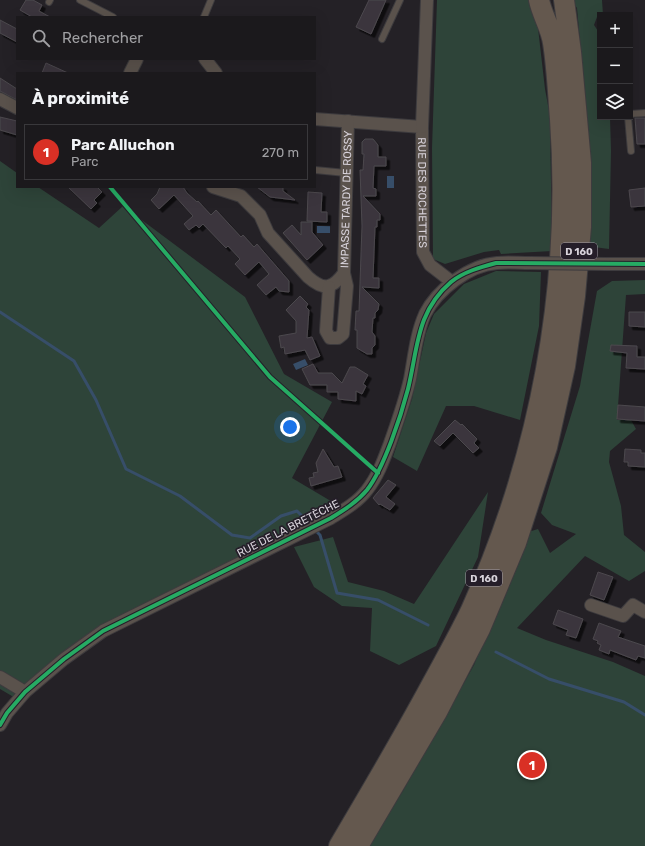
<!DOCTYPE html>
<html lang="fr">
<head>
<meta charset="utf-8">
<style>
	body { margin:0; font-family:Rubik,sans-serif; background:#242225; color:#f1f3f6 }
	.controls { position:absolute; right:12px; top:12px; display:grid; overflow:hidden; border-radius:0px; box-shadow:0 4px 16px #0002 }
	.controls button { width:36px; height:36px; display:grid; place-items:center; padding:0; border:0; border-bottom:1px solid #39383b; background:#1b191c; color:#f1f3f6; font:20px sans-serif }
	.you { position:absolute; left:290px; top:427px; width:14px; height:14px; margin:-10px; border:3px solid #fff; border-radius:50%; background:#1a73e8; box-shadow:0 0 0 6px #1a73e833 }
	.badge { display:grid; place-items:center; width:26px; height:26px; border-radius:50%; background:#d93025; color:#fff; font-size:13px; font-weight:700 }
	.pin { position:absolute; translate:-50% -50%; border:2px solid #fff; box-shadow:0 1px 4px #0006 }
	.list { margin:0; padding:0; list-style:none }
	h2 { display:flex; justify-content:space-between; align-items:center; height:52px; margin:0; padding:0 16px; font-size:17px }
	h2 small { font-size:13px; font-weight:400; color:#a0a0a3 }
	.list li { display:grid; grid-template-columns:26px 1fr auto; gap:12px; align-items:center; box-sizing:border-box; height:56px; margin:0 8px 8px; padding:0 8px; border:1px solid #39383b; border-radius:0px }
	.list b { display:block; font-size:15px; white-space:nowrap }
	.list p { margin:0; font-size:13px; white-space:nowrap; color:#a0a0a3 }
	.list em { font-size:13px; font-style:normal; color:#a0a0a3 }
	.icon { flex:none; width:22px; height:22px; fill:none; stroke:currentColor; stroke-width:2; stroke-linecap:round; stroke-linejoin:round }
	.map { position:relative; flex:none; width:645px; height:846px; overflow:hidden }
	.search { position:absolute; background:#1b191c; box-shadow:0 4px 16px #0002; left:16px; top:16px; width:300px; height:44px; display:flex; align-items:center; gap:10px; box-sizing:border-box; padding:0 14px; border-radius:0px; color:#a0a0a3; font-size:15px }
	.panel { position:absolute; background:#1b191c; box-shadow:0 4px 16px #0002; left:16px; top:72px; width:300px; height:116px; border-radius:0px }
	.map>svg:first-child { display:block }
	.green { fill:#2e4439 }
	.water { fill:#374e69 }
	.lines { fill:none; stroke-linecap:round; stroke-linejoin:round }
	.stream { stroke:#374e69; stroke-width:3 }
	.building { fill:#3b363e; stroke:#4c484d; filter:url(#shadow) }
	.service-casing { stroke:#3d3b3e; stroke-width:8 }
	.minor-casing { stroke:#3d3b3e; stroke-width:14 }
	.trunk-casing { stroke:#3d3b3e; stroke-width:22 }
	.service { stroke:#5a524c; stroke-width:6 }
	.minor { stroke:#5a524c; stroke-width:12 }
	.trunk { stroke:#64584e; stroke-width:20 }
	.minor-bridge-casing { stroke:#3d3b3e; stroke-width:14; stroke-linecap:butt }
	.minor-bridge { stroke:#5a524c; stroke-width:12 }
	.cycleway-casing { stroke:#251e29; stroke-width:6 }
	.cycleway { stroke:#26ab63; stroke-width:4 }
	.labels { text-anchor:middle; stroke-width:3.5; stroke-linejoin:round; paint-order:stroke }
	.shield { fill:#251e29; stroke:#a29da6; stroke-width:1 }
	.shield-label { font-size:10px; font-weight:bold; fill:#d8d3db }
	.street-label { font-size:11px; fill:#d8d3db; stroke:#251e29 }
</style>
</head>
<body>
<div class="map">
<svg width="645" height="846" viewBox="0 0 645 846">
	<defs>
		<filter id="shadow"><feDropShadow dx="3.5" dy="3.5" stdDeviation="0" flood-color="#0009"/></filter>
	</defs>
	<rect width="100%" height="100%" fill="#242126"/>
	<path class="green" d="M437,0H532L538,28L545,89L550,116L552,251L501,254L499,250L484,252L445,264L433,259L432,148Z
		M571,0H602L603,15H600V17H597L594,25L600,34V117H610L611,151L609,249L586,246L581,54L577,8Z
		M0,161L17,173V187H38L99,228L123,206L245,297L284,374L332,402L292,478L351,513L252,557L93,644L17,699L0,689Z
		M496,271L541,272L539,326L520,420L474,406H446L417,471L393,457L412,399L426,333L434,314L464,284Z
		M645,280V294L626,295L617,420H631L636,429L610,451L609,462L621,506L624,535L645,552V571L629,581L585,556L517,628L546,640L613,662L645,676V846H369L404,789L474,665L525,533L538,529L550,553L576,534L552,525L541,513L580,386L597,291L612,281Z
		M488,492L478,557L436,646L399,665L370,651L372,608L342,606L314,587L294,547L333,537L348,582L384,591L414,604Z"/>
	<path class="water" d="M387,176H394V188H387Z
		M317,226H330V233H317Z
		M305,359L308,365L296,370L293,364Z"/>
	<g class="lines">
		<path class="stream" d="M0,312L74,361L96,400L126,469L180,496L232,535L250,538L281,516L297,511L310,524
			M315,530L320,535L337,593L378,600L428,625
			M496,652L549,679L624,702L645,715"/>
	</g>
	<path class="building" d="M26,0H33L42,5L39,11L50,17H32L20,10Z
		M369,0H386L371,34L356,27Z
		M0,20L17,29V42L0,33Z
		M46,63L68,73H42Z
		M0,78L17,89V100L0,91Z
		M0,117L17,121V135L0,130Z
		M635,118H645V144H637Z
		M365,139H373L378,145V157H386V166H374L373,188L376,189V196H363L380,214V220H377V227H375L373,278H379V288L362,287L379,304L378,310L375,313V318H373L372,332L375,336V345L372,348V354H367L357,348V330H355L356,311H359L362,226L360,170H363L364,154H362V142Z
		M68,187H97L102,192L94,200L97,203L91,209Z
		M160,187H183L187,193L197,202L198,201L211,215L216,210L241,237L243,235L254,247L257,244L289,281V292L279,291L276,287L266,295L257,285L269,274L259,262L245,275L235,264L240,259L228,246L226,248L203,224L199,228L196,225L189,230L184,224L193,216L174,195L159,209L151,200L157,194Z
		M257,187H283V191L295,200L270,197Z
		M645,188V206L631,207L629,190Z
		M308,192L322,193L321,212H327V222L307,221Z
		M301,222H312V232L323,245L307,260L283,233L292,225L301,235Z
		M300,296L308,304L306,307L309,310L307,338L312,337L320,356L310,360L305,350L285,354L284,347L281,348L279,336L296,333V321L286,310Z
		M629,312H645V327L629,326Z
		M611,345L637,346V357H645V369L626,368L627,353L610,351Z
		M313,364L318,373H332L342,383L350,367H355L368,375L363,384L366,386L362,394L356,391V401L338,399V392H327V385H310L302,369Z
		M618,405L645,407V421L617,419Z
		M455,420L461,425L462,424L477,439L474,443L479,448L473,453L453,433L440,446L434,441Z
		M323,449L334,467L338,466L342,477L311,486L309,478L314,477L313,473L318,472L316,463Z
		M625,449L641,450V453H645V467L628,466V462H624Z
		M388,480L396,485L386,497L395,504L390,510L380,504L379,505L373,498Z
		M598,572L613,577L604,600L590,595Z
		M558,610L583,619L576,638L566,635L568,630L553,624Z
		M599,623L621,631L618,637L645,646V658L638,656L636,660L610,650L609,654L599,650L601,645L597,643L598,641L593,639Z"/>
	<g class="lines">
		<defs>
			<path id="service" d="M80,0L113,17
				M49,2L50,0
				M204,17L211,0
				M382,39L400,0
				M630,114L645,113
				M628,117L631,151
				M315,170L346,173"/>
			<g id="minor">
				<path d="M205,59L216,73"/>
				<path d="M130,73L137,59"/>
				<path d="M0,99L17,108"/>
				<path id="s1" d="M315,119L422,127L423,252L430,265L452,282"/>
				<path d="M422,127L427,0"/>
				<path id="s2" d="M213,187L241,196L260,215L268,233L308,277C324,291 332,289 344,273L348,121"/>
				<path d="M606,264H645"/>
				<path d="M329,287L326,331L330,338H338L343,334L347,286L344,273"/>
				<path d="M591,605L623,616L633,605L645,612"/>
				<path d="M0,677L25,692"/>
				<path d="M0,725L7,713L25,692L64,659L103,631L331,518C344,510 358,502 367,490C378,476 384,459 390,443C397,423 405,401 410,379C414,358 416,334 425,314C437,290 469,265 497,263C508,262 519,263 530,263"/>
			</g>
			<path id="trunk" d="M339,846C371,792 403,738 433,682C446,658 459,635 471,610C540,457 572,287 560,119C558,94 557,68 553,43C551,28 542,15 539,0
				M358,846L437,712L480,629L516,543L547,447L565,366L575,296L581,227V163L571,52L564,0"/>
		</defs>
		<use href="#service" class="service-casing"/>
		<use href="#minor" class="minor-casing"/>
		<use href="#trunk" class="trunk-casing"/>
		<use href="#service" class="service"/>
		<use href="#minor" class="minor"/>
		<use href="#trunk" class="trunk"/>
		<defs>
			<path id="minor-bridge" d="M530,263L606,264"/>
		</defs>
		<use href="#minor-bridge" class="minor-bridge-casing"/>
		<use href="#minor-bridge" class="minor-bridge"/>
		<defs>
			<path id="cycleway" d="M110,187L270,377L378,473
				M0,725L7,713L25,692L64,659L103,631L331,518C344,510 357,502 367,490C384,468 401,416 408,389C418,348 416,312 451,282C463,272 481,267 496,263L645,264"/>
		</defs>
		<use href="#cycleway" class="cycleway-casing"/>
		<use href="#cycleway" class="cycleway"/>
	</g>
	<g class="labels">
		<g class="shield">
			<rect x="561" y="243" width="36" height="16" rx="3"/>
			<rect x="466" y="570" width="36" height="16" rx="3"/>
		</g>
		<g class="shield-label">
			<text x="579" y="255">D 160</text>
			<text x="484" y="582">D 160</text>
		</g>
		<g class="street-label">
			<text dy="4" stroke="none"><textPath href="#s1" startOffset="173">RUE DES ROCHETTES</textPath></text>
			<text dy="4" stroke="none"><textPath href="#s2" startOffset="253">IMPASSE TARDY DE ROSSY</textPath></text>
			<text transform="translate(288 528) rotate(-27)" y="4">RUE DE LA BRETÈCHE</text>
		</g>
	</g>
</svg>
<div class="controls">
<button>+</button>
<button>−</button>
<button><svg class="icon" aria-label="layers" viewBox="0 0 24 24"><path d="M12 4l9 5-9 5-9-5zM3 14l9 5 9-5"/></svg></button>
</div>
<div class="you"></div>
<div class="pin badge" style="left:532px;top:765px">1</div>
<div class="search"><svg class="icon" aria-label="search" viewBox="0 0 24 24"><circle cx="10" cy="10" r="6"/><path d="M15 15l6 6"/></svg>Rechercher</div>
<section class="panel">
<h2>À proximité<small></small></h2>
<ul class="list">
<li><span class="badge">1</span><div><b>Parc Alluchon</b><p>Parc</p></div><em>270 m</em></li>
</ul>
</section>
</div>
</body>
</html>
